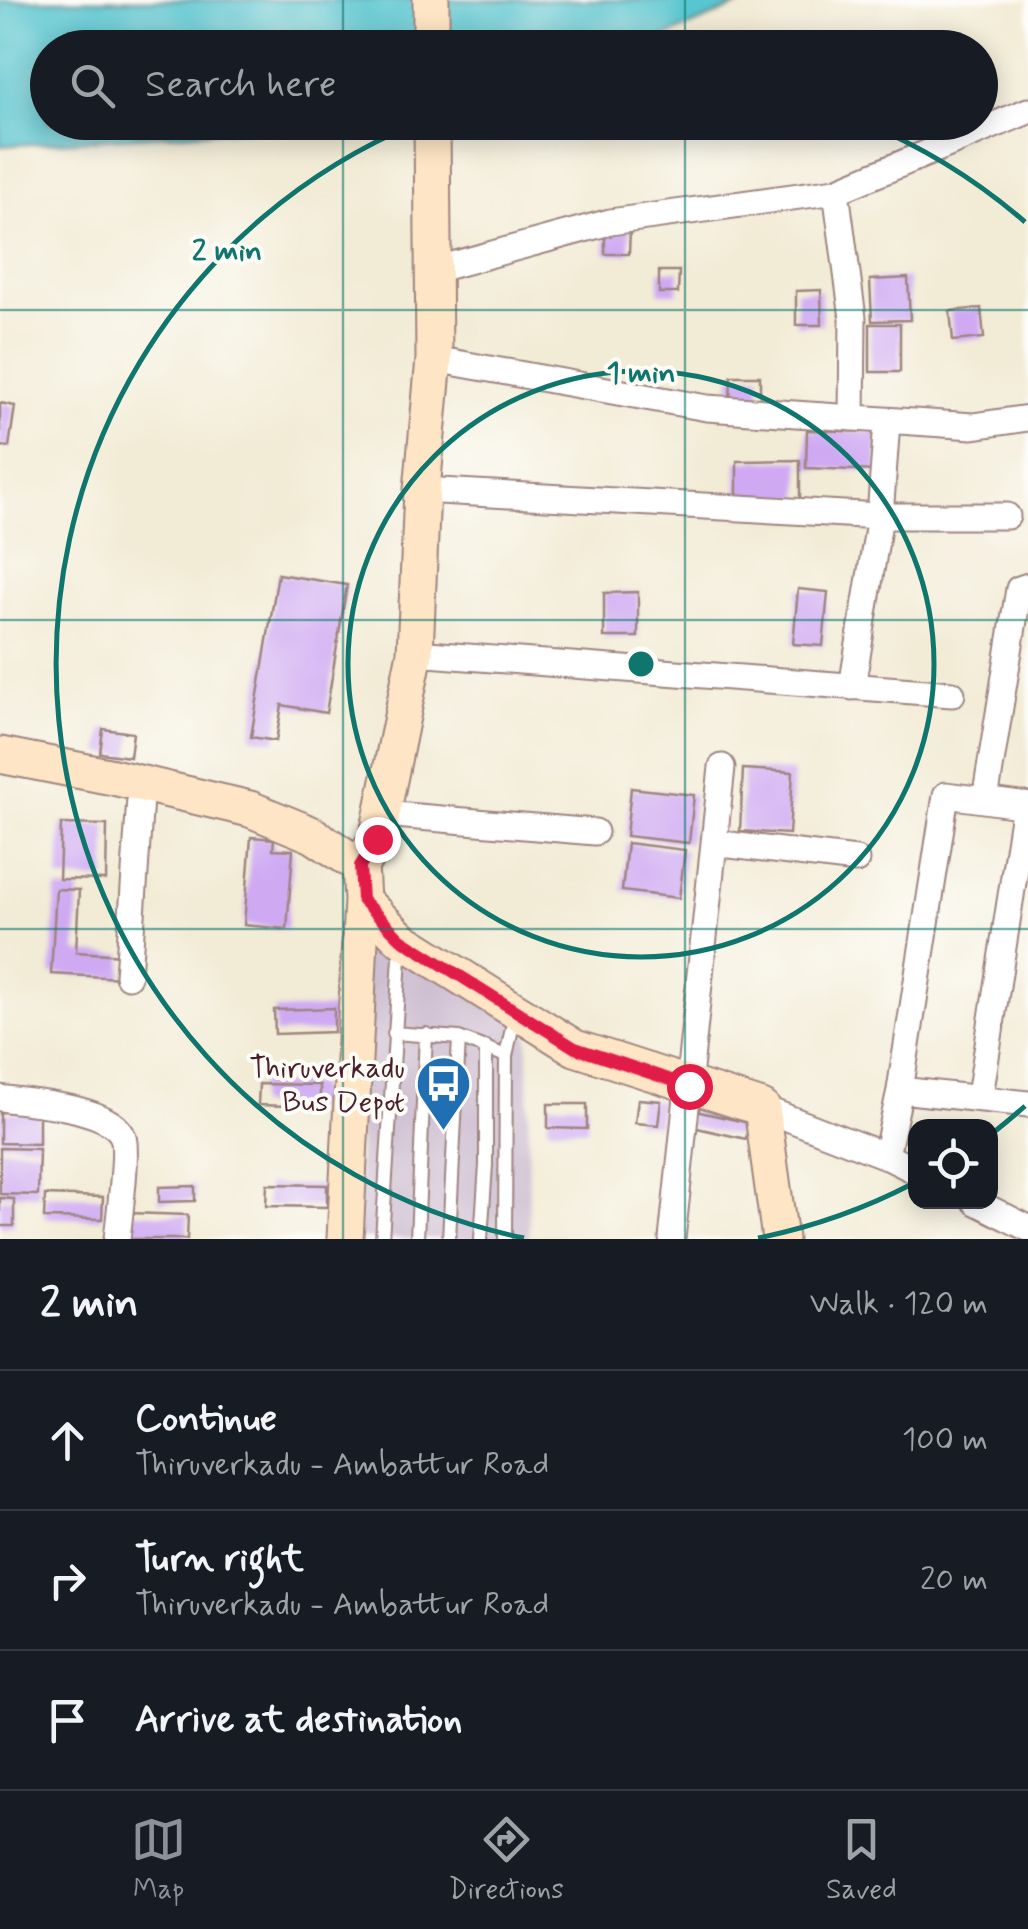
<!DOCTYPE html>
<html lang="en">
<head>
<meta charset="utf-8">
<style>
	body { margin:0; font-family:Mynerve,sans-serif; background:#20242c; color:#f1f3f6 }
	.controls { position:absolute; right:30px; bottom:30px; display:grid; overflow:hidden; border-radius:20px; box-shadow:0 5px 25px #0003 }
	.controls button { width:90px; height:90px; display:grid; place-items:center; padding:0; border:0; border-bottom:2px solid #363941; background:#171b24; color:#f1f3f6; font:50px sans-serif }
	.stop { position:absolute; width:30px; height:30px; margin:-22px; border:8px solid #e11d48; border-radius:50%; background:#fff }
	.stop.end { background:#e11d48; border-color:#fff; box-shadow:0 2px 10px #0008 }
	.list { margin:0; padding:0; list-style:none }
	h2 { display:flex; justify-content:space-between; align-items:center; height:130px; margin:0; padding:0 40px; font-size:42px }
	h2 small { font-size:32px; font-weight:400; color:#9ea1a6 }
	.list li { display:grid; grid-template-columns:65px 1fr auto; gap:30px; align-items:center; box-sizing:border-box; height:140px; padding:0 40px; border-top:2px solid #363941 }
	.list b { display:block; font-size:38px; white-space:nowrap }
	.list p { margin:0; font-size:32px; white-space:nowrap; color:#9ea1a6 }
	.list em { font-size:32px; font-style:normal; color:#9ea1a6 }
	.icon { flex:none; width:55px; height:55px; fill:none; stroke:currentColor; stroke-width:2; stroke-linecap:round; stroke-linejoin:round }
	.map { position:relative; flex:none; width:1028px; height:1239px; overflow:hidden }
	.search { position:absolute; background:#171b24; box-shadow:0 5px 25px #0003; left:30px; right:30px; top:30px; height:110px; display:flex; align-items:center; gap:25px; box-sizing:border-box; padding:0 35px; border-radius:55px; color:#9ea1a6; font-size:38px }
	.sheet { height:550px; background:#171b24 }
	nav { display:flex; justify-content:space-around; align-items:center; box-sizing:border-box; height:140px; border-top:2px solid #363941; background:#171b24; font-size:28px; color:#9ea1a6 }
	nav a { display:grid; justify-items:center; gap:5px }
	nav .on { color:#8c9099 }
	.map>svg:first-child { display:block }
	.industrial { fill:#cebed1 }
	.water { fill:#58c5cf; stroke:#51727d; stroke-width:2.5 }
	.building { fill:#cfaaf3 }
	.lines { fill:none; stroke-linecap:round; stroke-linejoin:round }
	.lane-casing { stroke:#9e8580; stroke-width:16 }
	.street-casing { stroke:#9e8580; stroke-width:29 }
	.secondary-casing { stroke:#9e8580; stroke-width:39 }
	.lane { stroke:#fff; stroke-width:12 }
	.street { stroke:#fff; stroke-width:25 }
	.secondary { stroke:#fde5c5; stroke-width:35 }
	.route { stroke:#e11d48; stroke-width:12 }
	.grid { fill:none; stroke:#0f766e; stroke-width:2.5; stroke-opacity:0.55 }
	.ring { fill:none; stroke:#0f766e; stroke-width:5 }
	.labels { text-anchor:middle; stroke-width:8; stroke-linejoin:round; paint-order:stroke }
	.poi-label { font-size:30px; fill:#4a1f2b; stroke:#fdfcf7; text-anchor:end }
	.centre { fill:#0f766e; stroke:#fdfcf7; stroke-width:5 }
	.ring-label { font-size:30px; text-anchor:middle; font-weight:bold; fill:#0f766e; stroke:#fdfcf7; stroke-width:8; stroke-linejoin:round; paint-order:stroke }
</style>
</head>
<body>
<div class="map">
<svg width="1028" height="1239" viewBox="0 0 1028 1239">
	<rect width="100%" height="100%" fill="#fdfcf7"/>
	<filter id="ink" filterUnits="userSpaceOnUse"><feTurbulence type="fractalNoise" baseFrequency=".01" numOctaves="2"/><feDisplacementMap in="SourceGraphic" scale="20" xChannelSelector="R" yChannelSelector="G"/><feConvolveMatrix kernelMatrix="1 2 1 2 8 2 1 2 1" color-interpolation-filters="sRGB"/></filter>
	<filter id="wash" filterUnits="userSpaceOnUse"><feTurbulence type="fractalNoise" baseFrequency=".0048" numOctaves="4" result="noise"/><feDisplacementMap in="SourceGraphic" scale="40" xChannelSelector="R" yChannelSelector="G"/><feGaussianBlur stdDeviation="2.25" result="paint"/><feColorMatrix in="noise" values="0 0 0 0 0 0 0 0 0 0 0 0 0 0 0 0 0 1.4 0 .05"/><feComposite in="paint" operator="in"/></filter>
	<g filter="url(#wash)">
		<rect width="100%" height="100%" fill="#f2ebd5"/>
		<path class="industrial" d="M365,928L528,1027L529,1239H356Z"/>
		<path class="water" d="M0,0H751L642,47L48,48V122L339,123L0,146Z"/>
		<g id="blocks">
			<path class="building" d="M605,227L630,228L629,254H605Z
				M659,271H679L678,293H659Z
				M908,278L910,320L872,321L870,280Z
				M821,290L822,325H796V291Z
				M981,308L984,338L953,341L950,311Z
				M870,324H900V372H870Z
				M731,376H760V405L730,404Z
				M0,403L15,406L9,447L0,446Z
				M807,430L878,432L877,471L806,468Z
				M800,460V499H737V461Z
				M278,574L347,585L326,713L282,705L276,741L251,737Z
				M798,589L828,592L823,646L793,644Z
				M638,592V637H604V593Z
				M103,729L133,733L130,757L100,753Z
				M743,769L793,772L789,834L740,831Z
				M631,788L694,795L689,843L626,836Z
				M61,824L107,825L106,880L59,879Z
				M251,837L274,839L273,849L293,850L287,929L244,925Z
				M627,843L685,850L679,898L622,891Z
				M56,889L79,890L76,952L123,955L122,978L51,974Z
				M334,1008V1032L275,1034L274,1010Z
				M259,1084L320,1085V1107L258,1105Z
				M638,1099L661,1101L658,1125L635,1123Z
				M548,1104H587V1129L548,1128Z
				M691,1110L749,1123L746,1139L688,1126Z
				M0,1112L39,1113V1144L0,1143Z
				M0,1148L39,1149L38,1195L0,1194Z
				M267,1184L327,1185V1207L266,1206Z
				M195,1186V1201L159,1202V1187Z
				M45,1195L103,1197L102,1219L44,1218Z
				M0,1198L14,1199V1226H0Z
				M128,1213L188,1215L187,1239H127Z"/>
		</g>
	</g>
	<g filter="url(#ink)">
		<use href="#blocks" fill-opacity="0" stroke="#9e8580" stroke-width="2.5"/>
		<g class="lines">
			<defs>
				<path id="lane" d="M394,1033L459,1038L506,1056L505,1239
					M506,1056L515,1014
					M382,1239L401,942
					M417,1239L426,1034
					M449,1239L459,1038
					M481,1239L486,1165V1047"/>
				<path id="street" d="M836,191L853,318L852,418
					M434,270L610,222L836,191L1028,111
					M434,359L707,408L973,426L1028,418
					M887,422L880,516H1007
					M422,490L880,516L852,687
					M415,653L952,694
					M985,800L1019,589L1028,586
					M383,814L595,832
					M714,843L856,860
					M128,976L141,783
					M900,1090L1028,1104
					M980,1096L1025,805
					M0,1098C30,1103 110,1106 123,1137C128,1151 119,1220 117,1239
					M762,1108L886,1156L916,1171
					M886,1156L900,1090L946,795L1028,806
					M976,1202L1028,1228
					M672,1239L722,767"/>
				<path id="secondary" d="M431,0V48
					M0,755L113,777L250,809L313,835L360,866L362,900L401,939L575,1048L762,1108L780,1239
					M360,866L377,839L415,653L422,490L434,359L432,122
					M345,1239L362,900"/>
			</defs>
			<use href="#lane" class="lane-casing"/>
			<use href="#street" class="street-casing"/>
			<use href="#secondary" class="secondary-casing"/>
			<use href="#lane" class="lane"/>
			<use href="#street" class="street"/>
			<use href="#secondary" class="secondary"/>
		</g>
	</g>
	<g class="lines" filter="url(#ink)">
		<path class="route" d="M377,839L360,866L362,900L401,939L575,1048L689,1086"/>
	</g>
	<path class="grid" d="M343,0V48M685,0V48M343,122V1239M685,122V1239M0,310H1028M0,620H1028M0,929H1028"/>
	<g class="ring">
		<circle cx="641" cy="664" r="293"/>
		<path d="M1025 1106A586 586 0 0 1 994 1132M912 1184A586 586 0 0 1 758 1238M524 1238A586 586 0 0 1 417 123M865 123A586 586 0 0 1 1025 222"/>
	</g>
	<defs>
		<symbol id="bus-pin" viewBox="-11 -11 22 30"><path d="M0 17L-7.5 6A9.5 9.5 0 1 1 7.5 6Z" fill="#1f6fb2" stroke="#fdfcf7"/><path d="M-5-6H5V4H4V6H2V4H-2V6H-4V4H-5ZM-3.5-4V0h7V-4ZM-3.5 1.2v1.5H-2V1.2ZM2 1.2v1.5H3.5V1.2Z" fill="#fff"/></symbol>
	</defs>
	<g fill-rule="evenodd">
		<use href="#bus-pin" x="412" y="1052" width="63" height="86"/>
	</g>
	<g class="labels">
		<g class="poi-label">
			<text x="405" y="1077">Thiruverkadu<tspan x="405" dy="34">Bus Depot</tspan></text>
		</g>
	</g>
	<circle cx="641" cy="664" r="15" class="centre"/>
	<g class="ring-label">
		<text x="227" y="260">2 min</text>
		<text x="641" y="382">1 min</text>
	</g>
</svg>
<div class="controls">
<button><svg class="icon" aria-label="locate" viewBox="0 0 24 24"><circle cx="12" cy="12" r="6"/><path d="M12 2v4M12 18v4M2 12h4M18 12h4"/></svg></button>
</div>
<div class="stop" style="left:689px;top:1086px"></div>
<div class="stop end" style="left:377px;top:839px"></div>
<div class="search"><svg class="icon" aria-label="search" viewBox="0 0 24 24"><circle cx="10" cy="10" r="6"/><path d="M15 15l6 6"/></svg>Search here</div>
</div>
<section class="sheet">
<h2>2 min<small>Walk · 120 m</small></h2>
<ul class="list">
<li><svg class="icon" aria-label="ahead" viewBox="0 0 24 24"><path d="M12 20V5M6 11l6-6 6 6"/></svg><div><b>Continue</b><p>Thiruverkadu - Ambattur Road</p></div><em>100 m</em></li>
<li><svg class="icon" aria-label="right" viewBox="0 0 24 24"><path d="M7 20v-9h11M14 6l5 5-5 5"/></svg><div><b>Turn right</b><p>Thiruverkadu - Ambattur Road</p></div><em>20 m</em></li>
<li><svg class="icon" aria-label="arrive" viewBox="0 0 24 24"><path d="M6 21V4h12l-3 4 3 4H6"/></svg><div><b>Arrive at destination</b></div></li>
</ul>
</section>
<nav>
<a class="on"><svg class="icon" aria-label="map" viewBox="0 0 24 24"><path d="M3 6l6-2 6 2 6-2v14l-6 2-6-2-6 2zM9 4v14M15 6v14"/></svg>Map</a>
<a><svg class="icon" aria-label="directions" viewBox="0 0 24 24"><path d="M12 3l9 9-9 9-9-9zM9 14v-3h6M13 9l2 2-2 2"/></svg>Directions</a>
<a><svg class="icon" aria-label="saved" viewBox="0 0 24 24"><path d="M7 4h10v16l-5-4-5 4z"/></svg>Saved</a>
</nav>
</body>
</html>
